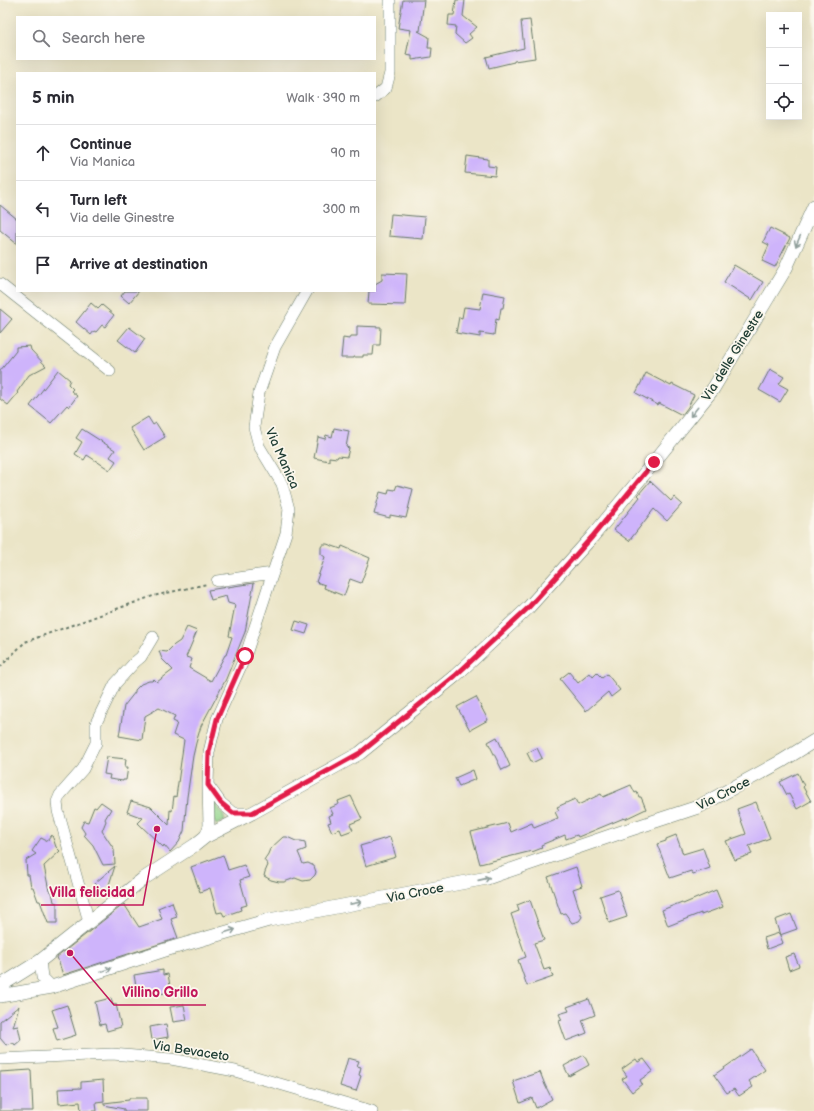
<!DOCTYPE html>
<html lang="en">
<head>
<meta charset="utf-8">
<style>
	body { margin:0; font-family:"Balsamiq Sans",sans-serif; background:#f2f2f3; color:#2b2b33 }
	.controls { position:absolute; right:12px; top:12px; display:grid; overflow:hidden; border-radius:0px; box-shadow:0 4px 16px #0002 }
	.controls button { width:36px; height:36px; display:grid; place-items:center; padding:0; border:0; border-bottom:1px solid #e1e1e2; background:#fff; color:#2b2b33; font:20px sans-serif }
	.stop { position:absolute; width:12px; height:12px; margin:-9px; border:3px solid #e11d48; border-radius:50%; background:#fff }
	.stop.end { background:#e11d48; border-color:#fff; box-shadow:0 1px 4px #0008 }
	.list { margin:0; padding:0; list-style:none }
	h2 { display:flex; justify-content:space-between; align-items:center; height:52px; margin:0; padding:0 16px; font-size:17px }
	h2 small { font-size:13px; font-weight:400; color:#7c7c81 }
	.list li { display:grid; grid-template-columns:26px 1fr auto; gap:12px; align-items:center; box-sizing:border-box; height:56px; padding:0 16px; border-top:1px solid #e1e1e2 }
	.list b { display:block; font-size:15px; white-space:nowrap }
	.list p { margin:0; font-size:13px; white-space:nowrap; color:#7c7c81 }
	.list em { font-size:13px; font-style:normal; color:#7c7c81 }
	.icon { flex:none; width:22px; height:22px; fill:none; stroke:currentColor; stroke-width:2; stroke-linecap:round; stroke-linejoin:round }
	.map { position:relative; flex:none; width:814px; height:1111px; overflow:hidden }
	.search { position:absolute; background:#fff; box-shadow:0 4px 16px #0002; left:16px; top:16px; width:360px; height:44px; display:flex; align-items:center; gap:10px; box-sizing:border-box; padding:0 14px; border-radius:0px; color:#7c7c81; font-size:15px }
	.panel { position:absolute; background:#fff; box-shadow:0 4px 16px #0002; left:16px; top:72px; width:360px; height:220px; border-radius:0px }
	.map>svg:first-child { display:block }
	.green { fill:#91d48c; stroke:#588860 }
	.building { fill:#ceb4fb }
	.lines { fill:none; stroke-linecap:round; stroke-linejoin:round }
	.minor-casing { stroke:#667867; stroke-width:12 }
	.tertiary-casing { stroke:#667867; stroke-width:14 }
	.path { stroke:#667867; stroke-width:2; stroke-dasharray:3 3; stroke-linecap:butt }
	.minor { stroke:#fff; stroke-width:11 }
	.tertiary { stroke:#fff; stroke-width:13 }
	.oneway { stroke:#8f9e9a }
	.route { stroke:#e11d48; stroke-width:5 }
	.labels { text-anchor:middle; stroke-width:3.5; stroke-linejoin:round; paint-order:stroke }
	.street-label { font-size:13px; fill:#1f3d34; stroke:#fbf7ec }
	.leader { fill:none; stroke:#c2185b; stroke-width:1.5 }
	.callout-dot { fill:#c2185b; stroke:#fbf7ec; stroke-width:1.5 }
	.callout-label { font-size:14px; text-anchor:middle; font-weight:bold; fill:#c2185b; stroke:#fbf7ec; stroke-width:3.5; stroke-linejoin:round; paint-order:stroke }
</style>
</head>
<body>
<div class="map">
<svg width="814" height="1111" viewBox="0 0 814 1111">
	<rect width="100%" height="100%" fill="#fbf7ec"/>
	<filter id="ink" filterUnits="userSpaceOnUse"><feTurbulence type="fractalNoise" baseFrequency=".025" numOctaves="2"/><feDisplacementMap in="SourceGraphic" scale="8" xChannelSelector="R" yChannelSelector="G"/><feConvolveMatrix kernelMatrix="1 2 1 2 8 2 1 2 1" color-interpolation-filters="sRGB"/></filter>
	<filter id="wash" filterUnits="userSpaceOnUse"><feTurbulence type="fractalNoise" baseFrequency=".012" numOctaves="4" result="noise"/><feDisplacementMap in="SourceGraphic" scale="16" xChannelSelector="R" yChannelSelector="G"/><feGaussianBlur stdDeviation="0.9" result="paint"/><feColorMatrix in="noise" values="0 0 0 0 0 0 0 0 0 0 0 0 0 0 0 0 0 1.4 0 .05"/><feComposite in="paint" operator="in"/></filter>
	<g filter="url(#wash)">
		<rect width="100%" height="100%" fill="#ebe5c7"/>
		<path class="green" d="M214,802L223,814L225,821L216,825L213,819Z"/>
		<g id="blocks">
			<path class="building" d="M403,0H424L420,31H418L429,37L428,48H432L431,57L412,60V56L406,55L411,30L398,28Z
				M456,0H465L463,16L477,27L469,34L472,38L465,43L455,34L456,26L448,25L449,15H454Z
				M530,20L535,58L514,61V62L489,68L486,57L524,48L521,21Z
				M467,156L488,159V166L496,167L495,176L465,173Z
				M0,205L17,219V244L0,230Z
				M391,214L425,217L423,239L389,236Z
				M770,228L790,238L775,267L762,261L769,245L763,242Z
				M734,265L763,282L752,300L724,282Z
				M382,273L407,274L405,305L368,304L369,291H375V284L382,280Z
				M125,291H139L129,303L121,296Z
				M483,292L505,296L503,308H501L499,320L496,319L494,335L480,333V337L456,333L459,317L462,318L464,307L480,309Z
				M91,303L98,309L102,305L114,315L105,327L102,325L96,332L94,331L91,335L76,322Z
				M0,309L12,319L0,333Z
				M357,326L381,327L380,345H374L373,355H363V357H354V358H341L343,338L349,339L350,336H357Z
				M129,327L145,339L135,353L118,340Z
				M30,346L31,350L46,366L29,375L17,392L18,393L8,405L0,399V371L16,351V347Z
				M770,369L784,377L779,384L788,389L780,402L759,390Z
				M58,370L70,380L68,384L73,389L71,391L77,396L69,407L67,405L51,423L30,406Z
				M646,373L671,386L672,384L694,395L688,407L682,415L659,403L658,405L636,393Z
				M148,417L153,425L156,423L165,437L144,450L130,428Z
				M334,428L349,431L346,447L349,448L347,457L338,456L337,458L329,457V461L314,458L318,437L325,439L326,435L332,437Z
				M82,429L115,450L110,457L116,461L110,470L87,455L84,460L75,454L82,442L76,438Z
				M650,481L671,501L674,497L682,504L667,521L654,509L629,541L614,530L640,497L638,495Z
				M397,485L413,489L406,518L390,515V518L374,514L380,492L388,494L389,489L395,490Z
				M323,544H327L341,549L342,546L370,558L361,583L350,579L344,596L324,588L325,585L316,582L325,557L321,554V547Z
				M254,583L245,632L226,679L201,726L196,743L193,756L187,797L184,831L179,842L170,852L164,845L163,847L138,823L143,818L127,812L131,801L151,807L169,825L170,810L172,811L174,796L176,797L184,740L173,735L177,723L173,721L175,716L159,708L145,716L142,740L119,736L124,706L135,692V690L141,684L149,681H152L154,679L157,682L173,670L162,659L159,651L167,652L174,645L180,641L187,627L197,631L186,657L192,659L189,668L211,681L225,655H226L232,637L229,636L235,605L228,603L226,596L211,600L208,590Z
				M296,621L309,625L306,634L293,630Z
				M569,672L578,683L590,673L593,677L597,673L602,678L607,674L620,690L611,697L608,692L586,711L560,679Z
				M476,697L488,720L470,730L457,707Z
				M497,737L510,766L502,770L488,742Z
				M537,748L542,758L532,763L527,753Z
				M107,757L126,759L125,767H128L126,780H123V781L109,779L110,775L104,774Z
				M473,770L476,779L459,786L455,778Z
				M798,773L804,786L803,787L811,801L797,809L789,794L787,795L780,782Z
				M631,785L635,793L637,792L639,797H641L646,809L625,819L624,818L578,837L577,835L566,839L565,835L541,845L542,848L532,852V851L480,864L471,832L508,823L511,832L532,823L534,828L558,818L555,812L559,810L557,807L575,799L578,805L601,794L603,797Z
				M351,796L362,819L350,824L353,830L342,834L340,829L332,832L328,823L331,822L329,816L333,814L330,808L339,804L338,801Z
				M101,802L111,809L105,819L106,821L102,831L114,849L115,864L103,865L93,845L84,835L85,833L81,827L84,821L88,822L94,807L96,808Z
				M756,802L770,838L749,846L752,854L735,860L726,841L746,834L737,809Z
				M52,835L56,847L60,851L44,866L49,891L52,892L54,902L57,903V923H48L40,901H38L33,887H31L29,875H27L26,860L36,854L32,851L41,838L47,841Z
				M676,835L683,854L703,848L710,868L693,874L691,871L670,878L657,844L666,841V839Z
				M283,837H287L296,841H301L305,842L306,849L298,852L303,864L308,863L314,866L316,872L315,875L310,880L303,881L295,878L284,882H279L271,880L264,876L265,872L268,865L264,860L268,854L270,849Z
				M390,837L396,857L366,866L360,846Z
				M223,855L228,870L244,865L249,877L240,880L247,905L240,907L241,910L224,916L222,912L217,913L210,888L200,892L191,867Z
				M115,866L107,891H101L95,883Z
				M576,867L582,886L573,889L582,917L579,921L572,923L565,913L561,914L548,877Z
				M618,890L627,917L609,923L600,896Z
				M716,890L723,907L701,915V913L668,926L662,910L682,902L683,904Z
				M530,900L544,940L534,943L544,970L550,968L553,977L527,986L518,960L526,957L511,914L519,911L517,905Z
				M172,902L177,917L171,919L178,938L63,975L57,957L124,904L139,927L162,919L158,908Z
				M791,914L797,929L780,935L775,920Z
				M779,933L783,943L767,949L764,938Z
				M794,954L799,966L789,970L785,957Z
				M163,970V975L168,974L171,992L138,997L134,975Z
				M111,998L113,1005L116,1004L121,1027L107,1031L105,1024L100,1025L95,1002Z
				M589,999L595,1015L582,1020L587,1033L566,1041L559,1021L562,1020L559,1014L569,1011L567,1007Z
				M67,1005L76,1035L57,1041L53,1028L58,1027L52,1010Z
				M184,1005L187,1020L173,1022L170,1007Z
				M19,1006L13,1027L18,1026L21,1040L15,1045L13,1042L6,1045L0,1038V1021Z
				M166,1024L168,1037L152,1040L150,1027Z
				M751,1049L765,1070L749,1081L753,1087L739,1096L734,1089L727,1093L714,1075Z
				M584,1055L589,1065L569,1076L564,1066Z
				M348,1058L359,1061L357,1066L361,1067L359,1075L361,1076L356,1091L340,1086Z
				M636,1059L638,1062L644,1059L653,1071L640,1080L642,1084L632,1092L622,1079L627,1076L622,1069Z
				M31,1070L33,1111H0V1072Z
				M540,1072L545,1085L552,1099L536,1108L532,1098L520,1103L513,1081Z
				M103,1080L104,1101L96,1102L97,1111H81L80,1102L59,1104L58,1089L81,1088V1082Z
				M129,1098H147V1111H124V1109L104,1105V1103L129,1100Z"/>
		</g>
	</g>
	<g filter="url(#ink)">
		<use href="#blocks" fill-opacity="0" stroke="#667867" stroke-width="1"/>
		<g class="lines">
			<defs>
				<path id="minor" d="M375,97L386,88L390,73V0
					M0,284L110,371
					M217,581L273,573
					M208,785L221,803L233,813H252
					M205,837L209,826L208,785L209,752L217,719L245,657L286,533L289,509L282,484L259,446L254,427L259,393L275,347L307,291
					M89,922L58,811L57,802L60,795L83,769L96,743V723L115,684L135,662L141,657L153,637
					M40,961L42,977L52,987
					M0,1059L112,1054L171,1059L235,1071L372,1111"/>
				<path id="tertiary" d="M0,986L40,961L89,922L143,879L195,845L205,837L252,813L360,753L455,676L528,608L592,537L654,462L713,389L786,268L814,206
					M0,996L52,987L165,950L269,920L487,878L619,833L698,807L782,761L814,741"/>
			</defs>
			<use href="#minor" class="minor-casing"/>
			<use href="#tertiary" class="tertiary-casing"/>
			<path class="path" d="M0,667L25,642L153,596L207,584"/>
			<use href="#minor" class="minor"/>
			<use href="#tertiary" class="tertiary"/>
		</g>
		<defs><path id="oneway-shaft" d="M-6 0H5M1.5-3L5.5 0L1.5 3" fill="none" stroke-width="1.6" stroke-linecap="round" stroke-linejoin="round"/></defs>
		<g class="oneway">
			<use href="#oneway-shaft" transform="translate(798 241) rotate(114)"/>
			<use href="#oneway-shaft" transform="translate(694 412) rotate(129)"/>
			<use href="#oneway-shaft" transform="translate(484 879) rotate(-13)"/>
			<use href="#oneway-shaft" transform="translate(356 903) rotate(-11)"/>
			<use href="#oneway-shaft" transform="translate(230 931) rotate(-17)"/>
			<use href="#oneway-shaft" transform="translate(106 970) rotate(-18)"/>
		</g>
	</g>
	<g class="lines" filter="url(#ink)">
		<path class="route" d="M245,656L217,719L209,752L208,785L221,803L233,813H252L360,753L455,676L528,608L592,537L654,462"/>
	</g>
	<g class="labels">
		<g class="street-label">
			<text transform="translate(732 355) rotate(-58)" y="5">Via delle Ginestre</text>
			<text transform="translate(283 458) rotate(66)" y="5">Via Manica</text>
			<text transform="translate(723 793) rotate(-27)" y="5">Via Croce</text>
			<text transform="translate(415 892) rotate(-11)" y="5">Via Croce</text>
			<text transform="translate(191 1050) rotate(9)" y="5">Via Bevaceto</text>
		</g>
	</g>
	<path class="leader" d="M157 829L143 905H41M70 953L114 1005H206"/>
	<g class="callout-dot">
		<circle cx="157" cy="829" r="4"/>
		<circle cx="70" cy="953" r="4"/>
	</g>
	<g class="callout-label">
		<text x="92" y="897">Villa felicidad</text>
		<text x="160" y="997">Villino Grillo</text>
	</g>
</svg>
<div class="controls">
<button>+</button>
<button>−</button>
<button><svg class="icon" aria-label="locate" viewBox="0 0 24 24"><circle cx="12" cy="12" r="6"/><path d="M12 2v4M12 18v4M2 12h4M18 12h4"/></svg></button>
</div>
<div class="stop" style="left:245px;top:656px"></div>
<div class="stop end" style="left:654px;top:462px"></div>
<div class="search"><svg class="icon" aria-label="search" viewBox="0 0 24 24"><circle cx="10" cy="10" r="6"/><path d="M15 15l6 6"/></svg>Search here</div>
<section class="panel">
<h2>5 min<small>Walk · 390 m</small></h2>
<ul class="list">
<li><svg class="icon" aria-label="ahead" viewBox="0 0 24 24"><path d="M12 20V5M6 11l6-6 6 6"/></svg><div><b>Continue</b><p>Via Manica</p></div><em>90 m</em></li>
<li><svg class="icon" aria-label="left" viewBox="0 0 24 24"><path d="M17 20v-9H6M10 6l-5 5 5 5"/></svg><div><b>Turn left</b><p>Via delle Ginestre</p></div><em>300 m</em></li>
<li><svg class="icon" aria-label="arrive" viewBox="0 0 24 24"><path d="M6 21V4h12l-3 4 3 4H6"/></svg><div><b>Arrive at destination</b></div></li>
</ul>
</section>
</div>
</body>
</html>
